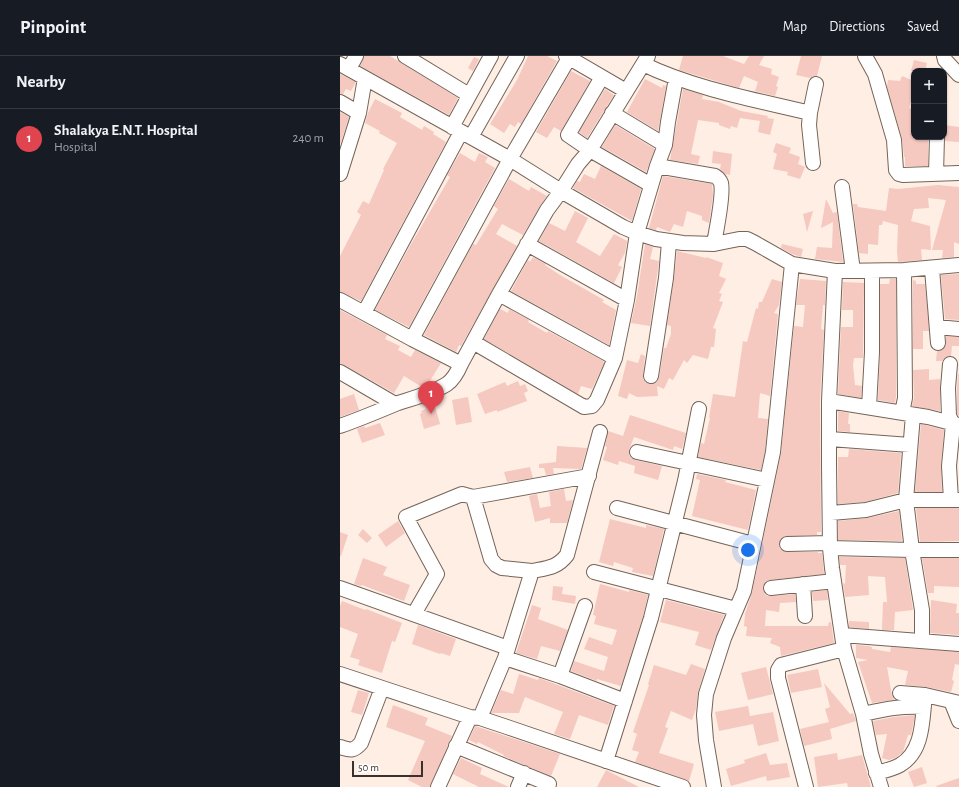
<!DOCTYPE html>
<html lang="en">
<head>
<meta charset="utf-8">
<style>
	body { margin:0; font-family:"Alegreya Sans",sans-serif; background:#20242c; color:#f1f3f6 }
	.controls { position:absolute; right:12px; top:12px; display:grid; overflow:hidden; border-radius:8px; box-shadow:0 1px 3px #0004 }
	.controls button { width:36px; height:36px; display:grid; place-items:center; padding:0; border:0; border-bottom:1px solid #363941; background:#171b24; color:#f1f3f6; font:20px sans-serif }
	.scale { position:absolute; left:12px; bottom:10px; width:71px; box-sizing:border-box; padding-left:4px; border:2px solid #39312c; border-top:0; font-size:11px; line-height:14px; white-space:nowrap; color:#39312c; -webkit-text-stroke:3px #fff; paint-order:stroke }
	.you { position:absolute; left:408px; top:494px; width:14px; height:14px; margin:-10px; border:3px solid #fff; border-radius:50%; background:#1a73e8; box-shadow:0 0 0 6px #1a73e833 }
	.badge { display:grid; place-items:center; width:26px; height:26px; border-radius:50%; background:#0f766e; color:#fff; font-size:13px; font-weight:700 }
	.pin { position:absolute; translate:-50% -33px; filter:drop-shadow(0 1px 2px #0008) }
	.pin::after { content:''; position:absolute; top:21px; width:14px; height:12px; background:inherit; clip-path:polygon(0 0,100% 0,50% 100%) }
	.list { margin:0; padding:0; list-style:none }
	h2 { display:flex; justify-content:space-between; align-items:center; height:52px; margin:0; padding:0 16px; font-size:17px }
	h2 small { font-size:13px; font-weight:400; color:#9ea1a6 }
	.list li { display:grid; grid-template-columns:26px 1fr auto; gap:12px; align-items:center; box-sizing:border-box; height:60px; padding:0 16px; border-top:1px solid #363941 }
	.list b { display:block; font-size:15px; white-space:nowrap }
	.list p { margin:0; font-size:13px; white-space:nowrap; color:#9ea1a6 }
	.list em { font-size:13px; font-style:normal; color:#9ea1a6 }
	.map { position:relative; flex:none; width:619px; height:731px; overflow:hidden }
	header { display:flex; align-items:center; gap:24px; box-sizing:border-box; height:56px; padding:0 20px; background:#171b24; border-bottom:1px solid #363941 }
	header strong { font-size:19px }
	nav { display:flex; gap:22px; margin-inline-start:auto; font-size:14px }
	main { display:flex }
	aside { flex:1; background:#171b24 }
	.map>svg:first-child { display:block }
	.building { fill:#f5c8c0 }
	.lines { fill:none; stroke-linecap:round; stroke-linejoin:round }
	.minor-casing { stroke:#756458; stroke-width:16 }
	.minor { stroke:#fff; stroke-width:14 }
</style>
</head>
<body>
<header>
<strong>Pinpoint</strong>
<nav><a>Map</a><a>Directions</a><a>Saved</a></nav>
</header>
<main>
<aside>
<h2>Nearby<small></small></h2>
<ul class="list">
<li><span class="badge" style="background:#e0444e">1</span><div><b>Shalakya E.N.T. Hospital</b><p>Hospital</p></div><em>240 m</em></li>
</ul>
</aside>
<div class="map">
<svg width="619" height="731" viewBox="0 0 619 731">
	<rect width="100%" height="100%" fill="#feeee4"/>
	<path class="building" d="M24,0H50L118,42L109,59L20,10Z
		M188,0H207L217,5L181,68L178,66L175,71L170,68L164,77L150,68L177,24Z
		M343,0H383L404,8L409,0H424L419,9L432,13L431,18L439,21L436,30L438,31L435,40L415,35L418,26L404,20L399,32L339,14Z
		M461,0H482L477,20H473L470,22L456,19Z
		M134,1L139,3L133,15L128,12Z
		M574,4L587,7L585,15H571Z
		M231,15L250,25L221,75L214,71L207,82L196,76Z
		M0,18L16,26L11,35L6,33L3,38H0Z
		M562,20L574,25V33L569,52L574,54V81H588V110H565V101H564L562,82L547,31L548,24L560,25Z
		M305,23L322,32L323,29L326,30L318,75L287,56Z
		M265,33L274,39L247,82L239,76Z
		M343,33L363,39L362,43L379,46L401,55L428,60L427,62L434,63L430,79L418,76L420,65L400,62L397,72L391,70L390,73L379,69V67L358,64L351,98L360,100L358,108L330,104Z
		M35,43L62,57L60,61L82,74L84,70L94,76L93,78L106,86L21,245L0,236V200L21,159L17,156L23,145L29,148L44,114L43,113L57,87L39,77L40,75L25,67L28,57Z
		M0,56L9,61L0,89Z
		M275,69L315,93L306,116L262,91Z
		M604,69L619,71V86L605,85Z
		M436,87L451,92L449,97L460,101L458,108L465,111L460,123L447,119L448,116L433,113L437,98L433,96Z
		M373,95L392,98L390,119L385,118L380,113L381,108L372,107Z
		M120,97L135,106L139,97L148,101L145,106L155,112L69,271L35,254L70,190L110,121L107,119Z
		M261,110L301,133L292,165L233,132L237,125L240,126L244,118L255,123Z
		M323,120L372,128L373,139L369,167L362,164V160L347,155L343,171L334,168L330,176L317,171L316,174L309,172Z
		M169,123L189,135L191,131L207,140L200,150L183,179L162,168L156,178L177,190L121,290L119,289L116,296L84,279L133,188L136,189L158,153L154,150Z
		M598,129L619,131V188L614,186V201L602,202L603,194H592L606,144L588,142L589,152L574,153L571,165L590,170L591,194L581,193L582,204L558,206L557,195L558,169L543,165L542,169H539L538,189L528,188V198L519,197L513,148H517L518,151L546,155L549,132L558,133Z
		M486,143L493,157L497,156L503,206L475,203L477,191L492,192L493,166L481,172Z
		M235,155L248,162L236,186L260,200L274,178L287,185L285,197L278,209L282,211L274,227L199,185L209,167L225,175Z
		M473,155L467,176L463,158Z
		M305,188L313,191L310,203L319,205L310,270L291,267L297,240Z
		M442,188L463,193L461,201L452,198L441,192Z
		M337,195L366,202V201L383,207L379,220L386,223L379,237L382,238L379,245L383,246L373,272L376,273L374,291H371L368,303L353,299L347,307L344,304L333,324L329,322L324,333L317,330L318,340L297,341L289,337L287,343L278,340L287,304L298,307L301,298L305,300L303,319V323L306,327L310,328L317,326L319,322L324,292H326L331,278V270L327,269L334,223Z
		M193,201L206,208L205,209L220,219L264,244L262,246L276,254L269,289L171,235L188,204L190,206Z
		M619,218V264L605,263L601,219Z
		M432,223L442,226L439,249L434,257L438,258L430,340L420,337L418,362L428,363L425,395L421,414L358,401L361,387L364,388L370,362H369L373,338L395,341L403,285L407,286L416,252L418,253L419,246H422Z
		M460,223L486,225L485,249H483L481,273L484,274L480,345L481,476H477V479L443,481L440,484L439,489L440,493L447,496H478V497H482L484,518L430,524L426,525L423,533L424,537L427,540H432L455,538L456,546L440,547L439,556L426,554L425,570H488L489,566H491L494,587L441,600L440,591L430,587L432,582L406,580L407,571L404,570L405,558L412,537L441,398L454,270L463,271L465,249H456Z
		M550,223H556V341L555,347L538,344L540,296V228H549Z
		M573,224L576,225V228H585L589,275H583V293H573Z
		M503,226L524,227L523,302H514L513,309L515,329L522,330L521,342L498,338L501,271H513V254H502Z
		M160,253L168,257L169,253L189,264L188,266L207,277L208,275L263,305L264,307L252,333L241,330L238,338L144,283Z
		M0,254L47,279L45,283L60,290L58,294L71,301L75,294L101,307L88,328L82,331L64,320L54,337L4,309L0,308Z
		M606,280L619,281V290H612L611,300L606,301L602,305H596L597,295L602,294L606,290Z
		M589,313V324L600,323V355L572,350L574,342L573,314Z
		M618,318H619V360L617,358V332Z
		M178,325L180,330L185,328L188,335L184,337L187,345L157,356V354L145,358L137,338L165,326L167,330Z
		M14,338L19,354L0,361V343Z
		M128,341L132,366L116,369L112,344Z
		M94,347L100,368L84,373L80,358L82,357L81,355L86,353L85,350Z
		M498,355L509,357L508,368H510V376L498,375Z
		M290,359L346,377L342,393L334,390L333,394L294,381L289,394V399L292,403L295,404L322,410L318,424L294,417L295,410L279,405L278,409L263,404L267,391L265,390L268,375L283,380Z
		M40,367L45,379L22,387L17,373L24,370L25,372Z
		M581,368L604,374L601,409L602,436H575Z
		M217,390L247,392L241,413L213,412L214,418L206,419L204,412H199V408L216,406Z
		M509,393L561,397L558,437L525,446L498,448V401H508Z
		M190,411L193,422L167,426L164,416Z
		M357,418L386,424L385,426L416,434L408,474L352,460L360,424L356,423Z
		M224,433L226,445L233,444L227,467H210V462L195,466L189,440L197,438L200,452L211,450L209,436Z
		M576,452H619V485L580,486Z
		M559,455L562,485L498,484V465L528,462Z
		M270,463L306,472V469L324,473L313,520L292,516L293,512L274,506L273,510L259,506Z
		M58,465L65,477L46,491L38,479Z
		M23,473L32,482L27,487L18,479Z
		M0,476L8,479L1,500H0Z
		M499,501L565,502L573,554L555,556L554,574H542L543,546H547L545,521L528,520L529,539L505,541L503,527L505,528L506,509H500Z
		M23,502L47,511L43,519L70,529L64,545L22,529L21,530L14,528Z
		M582,502H619V531L594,530V537H588Z
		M260,528L289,536V534L308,539L303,560L281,630L257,623V625L231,615L234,605L264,615L268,601L244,593L249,581L272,589L277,574L254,568L256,560L253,559Z
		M213,530L223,531L222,538L236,540L235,548L212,544Z
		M487,534L488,544L473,545L472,536Z
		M326,544L384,559L371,594L355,589L359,576L320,566Z
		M591,544L617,548L616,557H619V579L590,577Z
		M2,545L25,554L26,553L62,567L55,586L52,585L42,617L18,609L20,604L10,601L18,578L0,571V550Z
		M192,549L201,552L198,563L228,574L220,595L201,590L197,603L176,597Z
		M509,565L529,566V573L509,571Z
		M78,569L116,583L110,600L101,597L100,598L72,588Z
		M516,589L530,590V591H532V593L550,596L551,591L619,596V609L615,608L612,624L614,625L611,636L587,631L565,629L568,615L547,611L552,640L554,644L532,647L518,606L528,604L516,602Z
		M351,608L365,613L358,636L356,653L352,664L331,655L325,671L328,672L319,697L354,708L349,725L295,706L299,696L292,694L297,678L293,676L309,629L308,628L314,609L346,619Z
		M426,611L433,638L408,644L401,617Z
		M478,613L482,631L451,637L447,619Z
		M179,618L198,624L199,622L274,650L268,669L239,659L230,683L214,678L223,656L185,641L179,657H151L161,634L173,638Z
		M484,627L510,658L513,657L516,665L490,673L492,683L464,690L460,673L489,666L485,653L490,651Z
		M18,634L29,637L22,659L11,656Z
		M53,649L88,662L85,669L112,680L90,731H82L68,724L85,685L46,671Z
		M408,650L410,660L433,656L439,685L418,690L413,668L379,675L375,656Z
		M575,659L571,679H568L563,696L555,702L549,704L542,702L547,678L536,679L533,665L554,661Z
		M135,670L220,698L211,720L163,700L164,699L138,686L137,688L129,684Z
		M426,697L430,709L447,707L450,721L427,725L426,720L391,730L386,713L405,707L404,704Z
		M497,697L498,704L522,699L531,731H508L507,727L478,731L474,701Z
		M121,702L142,712L140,718L169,731H139L113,718Z
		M582,711L587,727L574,731L568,716Z
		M266,714L299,731H257Z
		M619,722V731H597L596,730Z"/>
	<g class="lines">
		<defs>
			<path id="minor" d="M65,0L129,39
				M226,0L286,35
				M525,0L535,18L554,84L556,114L559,118L563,119L619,117
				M604,0L605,4L619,19
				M0,8L170,103L221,135L283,171L297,177L316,183L343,187L374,188L399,183H407L415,187L452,208L495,215L564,214L619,209
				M303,8C352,32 416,44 470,57
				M9,13L16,0
				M262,21L228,79L250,94L311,129
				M0,46L19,57
				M272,57L325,89
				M112,71L151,0
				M131,81L177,0
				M473,107L469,69L470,57L476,28
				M317,110L375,120C378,122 380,124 381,127C384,139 376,175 374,188
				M0,118L19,57L25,22
				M596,118L597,81
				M502,131L513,215
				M187,188L287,244
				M592,213L598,287
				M495,215L489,345V409L490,492L492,512L504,593L523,658L531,698L541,731
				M159,238L275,302
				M0,244L72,283L121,308L159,238L207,154L221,135L238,108L250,94L308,0
				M24,257L121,76
				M597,271L619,273
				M72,283L170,103L229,2
				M133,286L244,351L252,350L257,344L275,302L287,244L297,177L317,110L325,89L328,66L336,22
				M610,308L608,332L609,360L613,368L609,410L611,444
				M0,316L55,348
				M311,320L326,222L329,186
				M489,345L588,361L619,369
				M529,351L532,296V215
				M562,357L565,342L564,214
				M0,370C20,363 39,355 58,347C74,342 93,337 107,328C114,323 118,315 121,308
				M490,383L570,389
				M297,396L427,424
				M133,441L151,503L156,509L162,512L192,515
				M277,452L413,488
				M491,457L526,454L566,444H619
				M447,488L490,487
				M490,492L572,494L566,444L573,359
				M254,516L396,553
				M463,528L465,560
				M0,532L168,592
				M431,532L494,525
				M74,558L97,518L66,461L122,438L133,441L249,420
				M502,579L619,588
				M582,585V554L572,494H619
				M165,602L192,515C207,512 217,512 227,499L260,376
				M0,618L130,661L140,662L167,671L343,731
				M220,620L245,550
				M560,637L585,639L611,645
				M619,647L611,645L619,665
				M523,658C546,653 559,650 583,651
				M140,662L165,602L220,620L285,645
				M116,690L209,728
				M0,691C10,694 13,696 21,687L42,632
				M266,705L311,562L345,425L359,353
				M536,717C544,715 553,713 560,709C584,695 582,663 585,639
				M98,731L130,661
				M178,731L184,717
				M374,731L366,684L364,659L366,638L384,582L404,535L433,396L452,208
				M466,731L438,622V614L441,609L504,593"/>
		</defs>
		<use href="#minor" class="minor-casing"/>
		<use href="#minor" class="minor"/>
	</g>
</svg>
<div class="controls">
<button>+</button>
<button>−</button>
</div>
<div class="scale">50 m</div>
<div class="you"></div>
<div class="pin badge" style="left:91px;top:358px;background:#e0444e">1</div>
</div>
</main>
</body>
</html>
